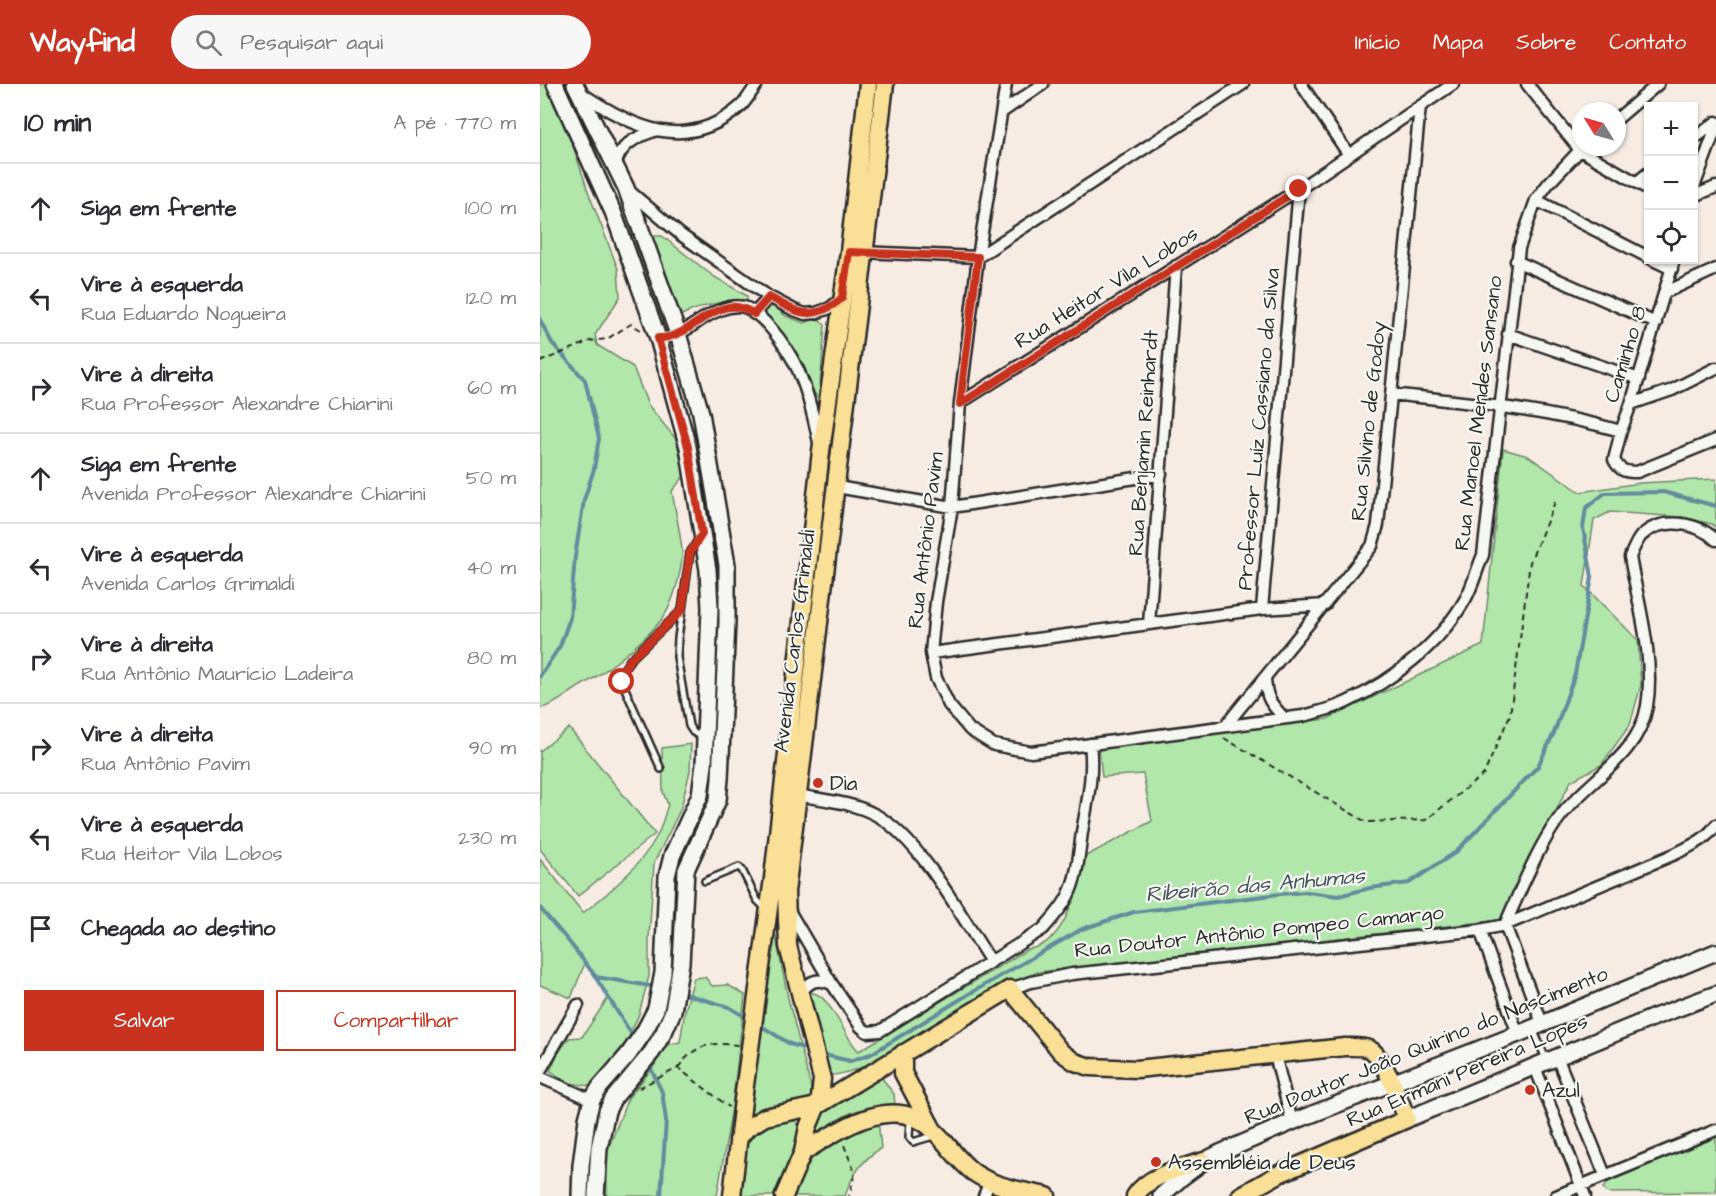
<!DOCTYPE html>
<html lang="pt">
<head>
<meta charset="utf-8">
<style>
	body { margin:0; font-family:"Architects Daughter",sans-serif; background:#f7f7f7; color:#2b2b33 }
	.controls { position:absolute; right:18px; top:18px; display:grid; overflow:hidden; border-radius:0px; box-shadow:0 2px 4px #0004 }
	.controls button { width:54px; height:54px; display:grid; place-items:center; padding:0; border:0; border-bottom:2px solid #e1e1e2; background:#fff; color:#2b2b33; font:30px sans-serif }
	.compass { position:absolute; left:1032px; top:18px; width:54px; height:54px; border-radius:50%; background:#fff; box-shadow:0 2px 4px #0004; rotate:307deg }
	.stop { position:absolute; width:18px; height:18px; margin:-14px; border:4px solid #c8321e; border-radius:50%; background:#fff }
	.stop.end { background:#c8321e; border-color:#fff; box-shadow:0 2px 6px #0008 }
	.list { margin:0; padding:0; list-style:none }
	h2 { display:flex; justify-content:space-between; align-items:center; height:78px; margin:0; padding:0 24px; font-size:26px }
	h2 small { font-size:20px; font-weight:400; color:#7c7c81 }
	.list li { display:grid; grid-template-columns:39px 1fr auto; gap:18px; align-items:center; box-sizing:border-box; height:90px; padding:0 24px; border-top:2px solid #e1e1e2 }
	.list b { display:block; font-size:22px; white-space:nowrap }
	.list p { margin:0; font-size:20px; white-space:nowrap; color:#7c7c81 }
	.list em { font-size:20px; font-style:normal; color:#7c7c81 }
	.actions { display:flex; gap:12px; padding:18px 24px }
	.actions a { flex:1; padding:14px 0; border:2px solid #c8321e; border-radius:0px; text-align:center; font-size:21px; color:#c8321e }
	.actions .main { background:#c8321e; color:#fff }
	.icon { flex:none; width:33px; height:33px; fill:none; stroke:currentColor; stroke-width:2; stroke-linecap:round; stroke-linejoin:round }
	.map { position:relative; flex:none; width:1176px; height:1112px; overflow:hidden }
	header { display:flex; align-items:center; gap:36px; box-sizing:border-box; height:84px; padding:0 30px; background:#c8321e; color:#fff }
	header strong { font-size:28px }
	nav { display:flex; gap:33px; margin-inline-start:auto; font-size:21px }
	.search { width:420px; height:54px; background:#f7f7f7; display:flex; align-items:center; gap:15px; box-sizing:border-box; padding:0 21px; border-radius:33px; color:#7c7c81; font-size:22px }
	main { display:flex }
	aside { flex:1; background:#fff }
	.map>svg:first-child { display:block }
	.green { fill:#b1e7aa; stroke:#6e896a; stroke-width:1.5 }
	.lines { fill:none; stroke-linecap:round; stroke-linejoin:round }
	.stream { stroke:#648c9e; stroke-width:4 }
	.lane-casing { stroke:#2b2b2b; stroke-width:10 }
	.street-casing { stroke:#2b2b2b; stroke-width:15 }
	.secondary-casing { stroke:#2b2b2b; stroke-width:20 }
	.primary-casing { stroke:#2b2b2b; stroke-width:21 }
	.path { stroke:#2b2b2b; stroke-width:2; stroke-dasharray:6 4.5; stroke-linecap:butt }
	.lane { stroke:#f6f6f2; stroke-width:5 }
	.street { stroke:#f6f6f2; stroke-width:10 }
	.secondary { stroke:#f6f6f2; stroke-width:15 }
	.primary { stroke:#fadf96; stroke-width:16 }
	.route { stroke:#c8321e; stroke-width:8 }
	.poi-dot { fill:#c8321e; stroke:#f6f6f2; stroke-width:2 }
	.labels { text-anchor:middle; stroke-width:4.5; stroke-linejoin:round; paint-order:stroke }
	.street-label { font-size:21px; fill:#2b2b2b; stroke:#f6f6f2 }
	.poi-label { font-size:21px; fill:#2b2b2b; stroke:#f6f6f2; text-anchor:start }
	.water-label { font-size:22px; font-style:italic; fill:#43545b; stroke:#f6f6f2 }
</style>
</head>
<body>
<header>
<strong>Wayfind</strong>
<div class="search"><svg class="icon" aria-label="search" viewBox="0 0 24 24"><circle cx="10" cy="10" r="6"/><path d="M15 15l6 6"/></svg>Pesquisar aqui</div>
<nav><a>Início</a><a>Mapa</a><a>Sobre</a><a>Contato</a></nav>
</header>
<main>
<aside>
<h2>10 min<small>A pé · 770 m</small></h2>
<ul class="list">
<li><svg class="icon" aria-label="ahead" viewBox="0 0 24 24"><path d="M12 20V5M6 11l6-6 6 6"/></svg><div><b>Siga em frente</b></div><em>100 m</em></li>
<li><svg class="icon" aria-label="left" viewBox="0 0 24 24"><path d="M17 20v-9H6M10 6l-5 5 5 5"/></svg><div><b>Vire à esquerda</b><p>Rua Eduardo Nogueira</p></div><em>120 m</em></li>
<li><svg class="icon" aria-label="right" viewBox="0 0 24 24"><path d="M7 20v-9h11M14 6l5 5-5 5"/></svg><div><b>Vire à direita</b><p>Rua Professor Alexandre Chiarini</p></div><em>60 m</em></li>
<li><svg class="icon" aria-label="ahead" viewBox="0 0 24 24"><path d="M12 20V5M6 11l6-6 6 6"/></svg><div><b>Siga em frente</b><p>Avenida Professor Alexandre Chiarini</p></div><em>50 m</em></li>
<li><svg class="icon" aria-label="left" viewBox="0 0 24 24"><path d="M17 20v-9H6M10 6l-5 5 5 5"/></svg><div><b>Vire à esquerda</b><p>Avenida Carlos Grimaldi</p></div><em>40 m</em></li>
<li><svg class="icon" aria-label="right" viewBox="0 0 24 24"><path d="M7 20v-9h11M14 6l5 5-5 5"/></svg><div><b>Vire à direita</b><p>Rua Antônio Maurício Ladeira</p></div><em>80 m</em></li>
<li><svg class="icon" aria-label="right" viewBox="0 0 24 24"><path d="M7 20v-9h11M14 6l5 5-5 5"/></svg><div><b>Vire à direita</b><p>Rua Antônio Pavim</p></div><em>90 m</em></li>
<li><svg class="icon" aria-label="left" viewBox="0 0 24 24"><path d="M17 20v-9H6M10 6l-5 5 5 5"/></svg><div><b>Vire à esquerda</b><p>Rua Heitor Vila Lobos</p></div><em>230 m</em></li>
<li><svg class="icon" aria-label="arrive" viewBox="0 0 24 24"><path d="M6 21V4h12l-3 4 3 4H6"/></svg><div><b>Chegada ao destino</b></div></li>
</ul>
<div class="actions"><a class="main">Salvar</a><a>Compartilhar</a></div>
</aside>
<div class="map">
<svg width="1176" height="1112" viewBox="0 0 1176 1112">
	<rect width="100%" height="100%" fill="#f7ece4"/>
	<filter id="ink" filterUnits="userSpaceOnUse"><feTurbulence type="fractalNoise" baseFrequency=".0167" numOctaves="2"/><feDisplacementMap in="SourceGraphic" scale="12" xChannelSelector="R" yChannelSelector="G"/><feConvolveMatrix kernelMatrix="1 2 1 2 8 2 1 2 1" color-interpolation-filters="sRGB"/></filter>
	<g filter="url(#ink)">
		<path class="green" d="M0,0H9L30,53L49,110L78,185L80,213L55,251L57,261L93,283L108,321L136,355L145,391L132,407C135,426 140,446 142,466C143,483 134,517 124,532C111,552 65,589 44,600C31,607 13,623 0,624Z
			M115,152H122L173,192L207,212V216C183,216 161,222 139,232L111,156Z
			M232,221L246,232L264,239L278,234L285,241L279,315C270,307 269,291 263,280C253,262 238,246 224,230Z
			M963,365L988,372L1040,408L1100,399L1176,395V444L1172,440L1141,433L1070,428L1054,436L1044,502L1098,556L1101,601L1090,641L1061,681L1031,697L960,836L498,888C453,903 412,932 371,956C342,973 322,988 287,992L266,910C287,899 305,957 319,967L488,865C527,861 536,804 546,772L612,737L603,690L562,693L559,663L787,635L943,561Z
			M29,644L115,750L38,812L0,765V667Z
			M151,660L150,687L141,724L114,779L109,854V892L99,930L87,957L50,1002L29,999L10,987L17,971L29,954L42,953L68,914L45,879L31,914L0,901V775L43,829C70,808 100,783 117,752C122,743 124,731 128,721L123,708L122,664Z
			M234,843L248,914L271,1004V1019L207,1030Z
			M165,893L172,902L188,901L205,911L192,1024L177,1112H67V1068L88,1014L115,981L121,962L140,958L145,927L154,894Z
			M339,990L354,1010L355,1021L352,1023C317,1020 303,1033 274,1050L281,1026Z
			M244,1032L256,1037L260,1046L256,1058L244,1095L233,1112H203L197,1100L203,1054L214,1043Z
			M338,1036L341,1064C322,1076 312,1091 305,1112H251L259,1094L279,1065Z
			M1176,1052V1108L1068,1109L1063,1104L1068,1098Z"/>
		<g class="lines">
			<path class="stream" d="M0,236L12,259L45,296L59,354L54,385L44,416L35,472L30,534L20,562L0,592
				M0,824L30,859L56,893L116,903
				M56,894L94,954
				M141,909L189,923L209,935
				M218,940L250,960L270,966
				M280,970L310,977L331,970L429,910L542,845L594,828L740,810L767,808L798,812L830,804L869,799L916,768L998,682L1014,649L1035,590L1052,493L1043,444L1046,424L1065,409L1123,408L1176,422
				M108,978L122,1008L126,1036L121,1112"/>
			<defs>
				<path id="lane" d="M159,454L150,469L138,554L137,573L149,642L153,648L164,655
					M121,685L82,598L83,586L90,576L142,526
					M165,797L199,783L202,786L217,816L225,824
					M993,945L1006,975
					M370,1037L369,1053L373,1058L393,1052"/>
				<path id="street" d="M466,0L438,173L420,319L412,423L396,518L391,569L396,594L409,621L430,646L454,661L491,668L763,632C777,628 793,625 807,618C854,596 900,560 926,514C933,501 937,485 943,471L979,164L996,116L1008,100L1043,63
					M761,0L809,71
					M987,0L1040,66L1108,105
					M41,9C93,44 146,70 201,22C207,16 212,7 217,0
					M462,28L503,0
					M1077,35L1118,0
					M1154,55L1176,38
					M75,82C80,61 94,54 114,47
					M1097,98L1108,89
					M1154,103L1176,44
					M759,105L722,525L785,521
					M88,106L141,151L229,213L254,226L265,230L276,229L290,224L302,214
					M1154,112L1176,103
					M996,116L1108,173
					M321,168L438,173L703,0
					M1113,176L1132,185
					M1134,176L1091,320L1081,347L1074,376C1080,387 1085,388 1097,388L1176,356
					M976,177L1116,239
					M1124,209L1176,185
					M214,230L229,213
					M968,250L1099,295
					M118,254C141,256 159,233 180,226C188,223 199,221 207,224C229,235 254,273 262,296C270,315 274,337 279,358
					M851,310C928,318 1006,326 1081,347
					M420,319L759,105L913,0
					M1091,320L1132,306L1176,284
					M297,403L412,423L621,390
					M609,540L636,182
					M391,569L722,525
					M725,594C726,615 731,620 744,634
					M686,641L832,462L838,441L880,22
					M257,711C283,716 312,718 336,731C381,756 423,835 451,878
					M248,825L292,900L321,943L327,948L340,947L503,845C512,835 522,824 528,812C538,792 539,769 542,748C547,719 554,690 550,660
					M965,841C980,807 1001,755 1024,728C1053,693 1099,670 1107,622C1115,575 1098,519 1090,473C1093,466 1096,458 1101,452C1122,432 1157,438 1176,456
					M965,841L1002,939
					M940,846L978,950
					M470,905L491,898L532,890L940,846L965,841L1135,770C1150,762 1166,756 1176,741
					M260,911C268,897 278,893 292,900
					M735,971L752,1038
					M1017,973L1065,1091
					M995,983L1045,1112
					M0,987L38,921
					M0,993L52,1016
					M444,1112L450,1097
					M1016,1112L1176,1046"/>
				<path id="secondary" d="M15,0L73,128L118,254L148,363L168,486L170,524L164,681L160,711L132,772L127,792L123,889L116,925L104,948L88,971L60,1003L52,1016L47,1035L41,1081L40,1112
					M35,0L86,104L138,250L161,329L187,481V538L180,695L178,716L146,786L141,879L133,927L124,948L112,968L73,1015L67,1027L59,1064L56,1112
					M867,1035L1117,932L1176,910
					M621,1112L641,1094L664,1077L680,1069L752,1038L978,950L1176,868"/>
				<path id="primary" d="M363,969V989L392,1044
					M198,1055L207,1044L225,1033L277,1022L470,905L521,968L535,978L550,983L597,985L805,963C812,963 822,962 829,965C843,970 861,1020 867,1035L739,1090L700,1112
					M263,1068C300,1046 352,1008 392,1045C407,1058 417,1076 433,1088C454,1103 482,1107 507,1112
					M192,1112L203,1016L233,794L281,367L309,168L328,0
					M244,1112L263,1068L268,1043L280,1014L282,995L248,862L246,808L345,0
					M595,1112C608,1091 642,1084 664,1077"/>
			</defs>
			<use href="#lane" class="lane-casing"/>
			<use href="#street" class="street-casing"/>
			<use href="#secondary" class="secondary-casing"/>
			<use href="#primary" class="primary-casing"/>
			<path class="path" d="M0,278L50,257L67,255L91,240L101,246
				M684,654L826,738L886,736L944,690L970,631L990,478L1015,418
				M138,984C155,960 170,958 198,961
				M99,1004L138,984L189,1023
				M304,1061L315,1089L309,1112"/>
			<use href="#lane" class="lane"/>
			<use href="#street" class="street"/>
			<use href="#secondary" class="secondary"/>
			<use href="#primary" class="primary"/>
		</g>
	</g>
	<g class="lines" filter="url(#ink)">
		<path class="route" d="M82,598L83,586L90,576L142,526L150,469L162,450L148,363L118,254C153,256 177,204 214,230L229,213C258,229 273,239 302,214L309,168L438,173L420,320L759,105"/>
	</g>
	<g class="poi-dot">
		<circle cx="278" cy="699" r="6"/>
		<circle cx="990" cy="1006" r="6"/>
		<circle cx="616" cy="1078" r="6"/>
	</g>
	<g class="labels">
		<g class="street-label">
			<text transform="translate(566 203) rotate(-32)" y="7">Rua Heitor Vila Lobos</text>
			<text transform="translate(1085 270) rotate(-73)" y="7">Caminho 8</text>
			<text transform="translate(938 329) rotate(-83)" y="7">Rua Manoel Mendes Sansano</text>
			<text transform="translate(828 337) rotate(-84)" y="7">Rua Silvino de Godoy</text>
			<text transform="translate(718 345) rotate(-85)" y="7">Professor Luíz Cassiano da Silva</text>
			<text transform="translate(603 359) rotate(-86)" y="7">Rua Benjamin Reinhardt</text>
			<text transform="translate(385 456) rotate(-83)" y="7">Rua Antônio Pavim</text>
			<text transform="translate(254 557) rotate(-83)" y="7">Avenida Carlos Grimaldi</text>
			<text transform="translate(719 847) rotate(-6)" y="7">Rua Doutor Antônio Pompeo Camargo</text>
			<text transform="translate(886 961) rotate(-22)" y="7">Rua Doutor João Quirino do Nascimento</text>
			<text transform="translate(927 986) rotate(-23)" y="7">Rua Ermani Pereira Lopes</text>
		</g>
		<g class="poi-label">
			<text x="290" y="706">Dia</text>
			<text x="1002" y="1013">Azul</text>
			<text x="628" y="1085">Assembléia de Deus</text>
		</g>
		<g class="water-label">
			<text transform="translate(715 800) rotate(-5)" y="8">Ribeirão das Anhumas</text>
		</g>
	</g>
</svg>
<div class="controls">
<button>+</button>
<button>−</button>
<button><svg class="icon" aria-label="locate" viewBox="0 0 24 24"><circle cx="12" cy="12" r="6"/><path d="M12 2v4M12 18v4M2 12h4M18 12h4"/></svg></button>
</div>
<svg class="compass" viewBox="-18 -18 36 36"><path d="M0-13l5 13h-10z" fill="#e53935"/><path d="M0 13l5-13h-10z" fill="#7c7c81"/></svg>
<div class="stop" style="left:82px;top:598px"></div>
<div class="stop end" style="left:759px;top:105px"></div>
</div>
</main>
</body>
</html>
